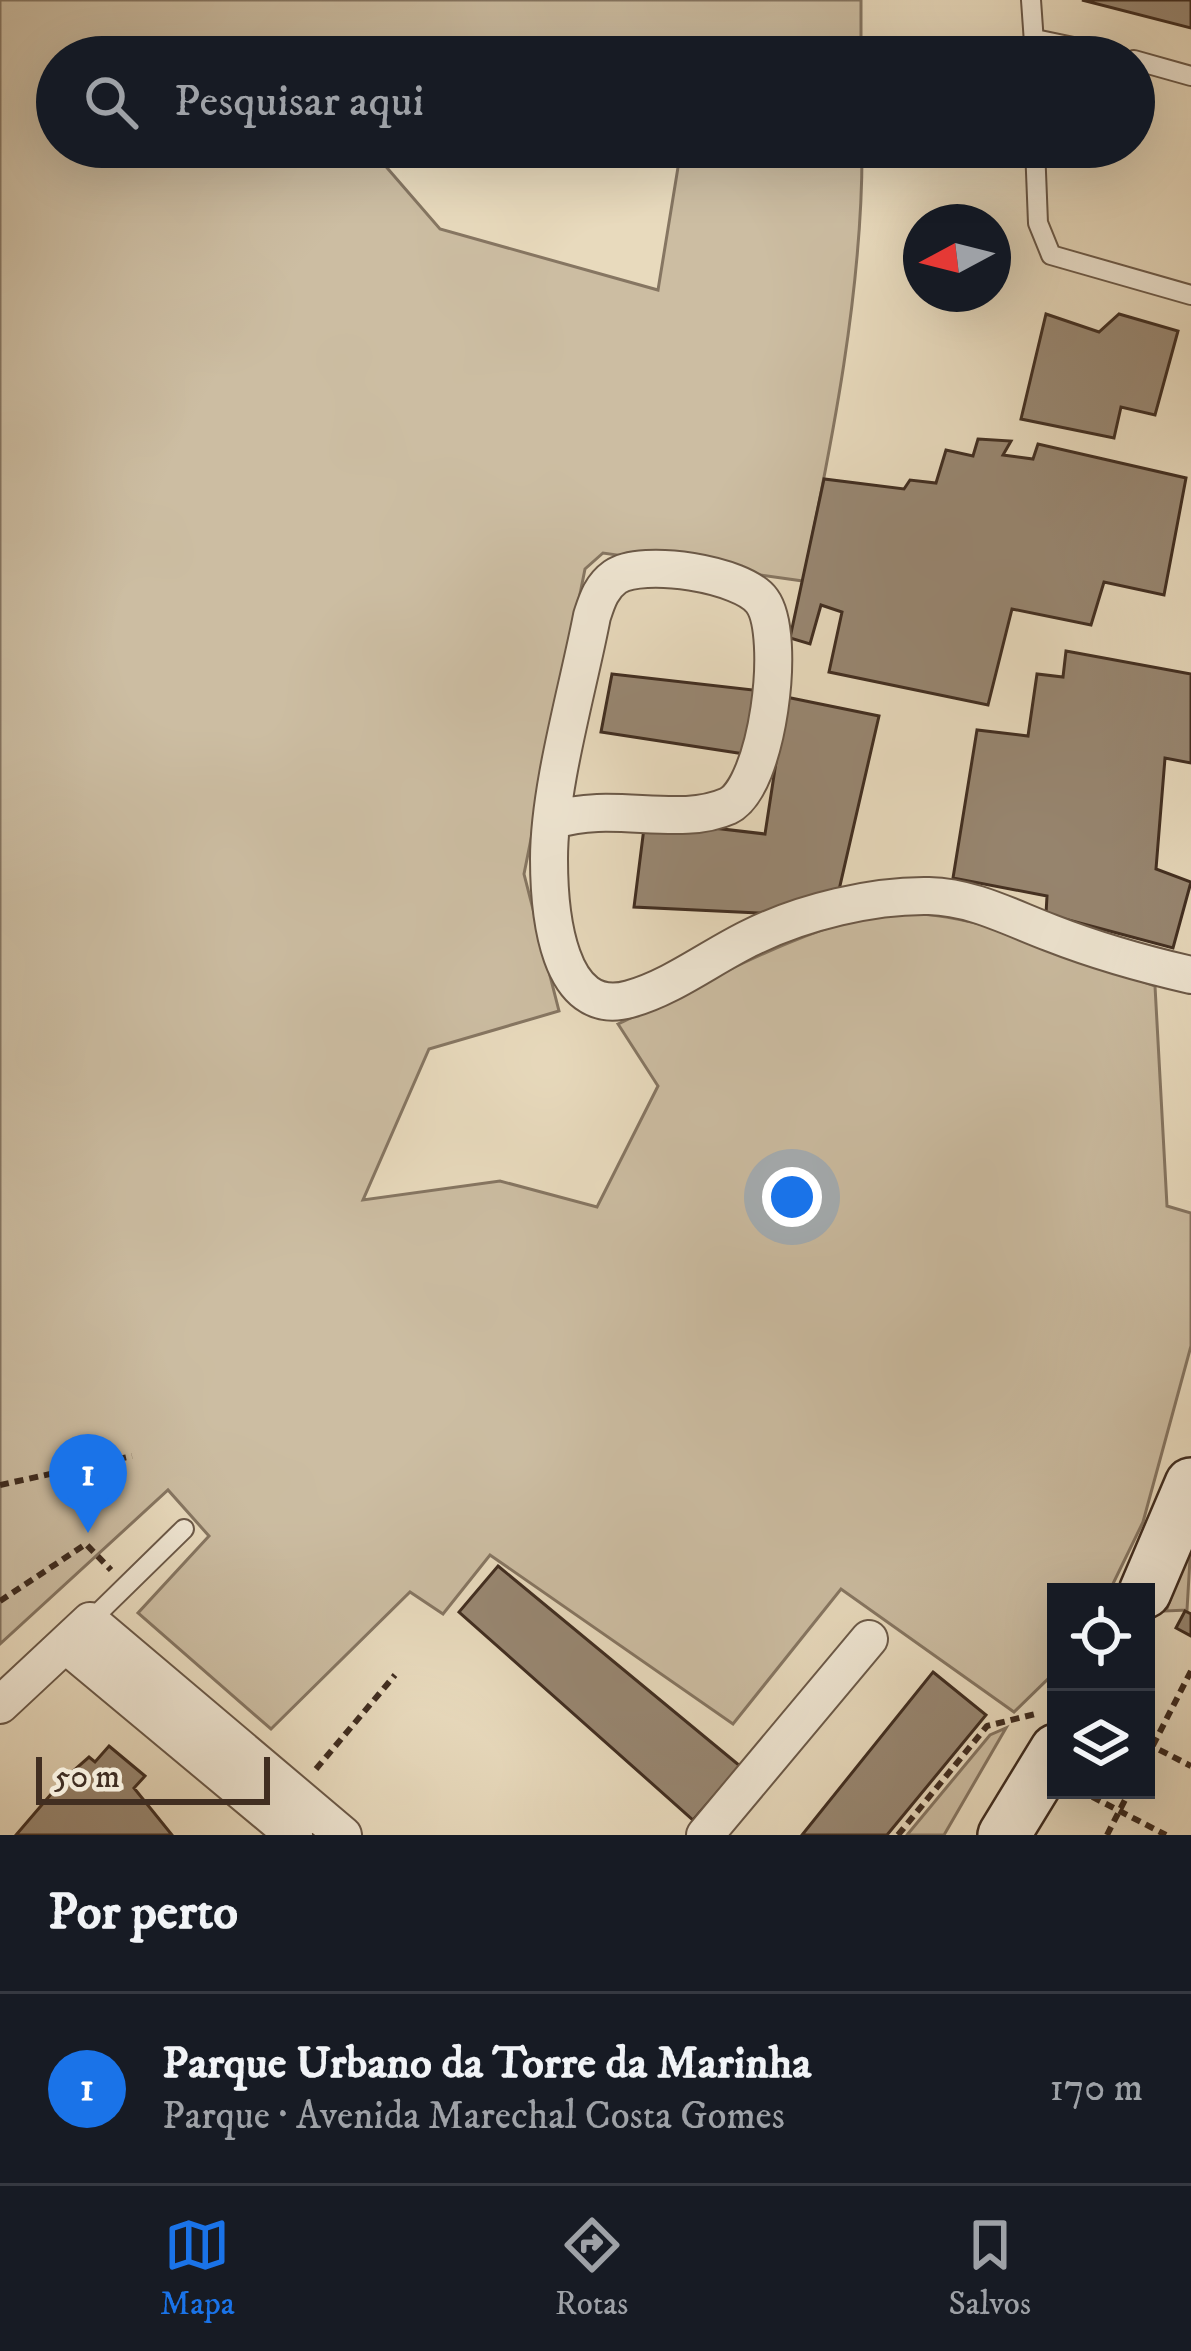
<!DOCTYPE html>
<html lang="pt">
<head>
<meta charset="utf-8">
<style>
	body { margin:0; font-family:"IM FELL DW Pica",serif; background:#242831; color:#f1f3f6 }
	.controls { position:absolute; right:36px; bottom:36px; display:grid; overflow:hidden; border-radius:0px; box-shadow:0 12px 48px #0002 }
	.controls button { width:108px; height:108px; display:grid; place-items:center; padding:0; border:0; border-bottom:3px solid #363941; background:#171b24; color:#f1f3f6; font:60px sans-serif }
	.compass { position:absolute; left:903px; top:204px; width:108px; height:108px; border-radius:50%; background:#171b24; box-shadow:0 12px 48px #0002; rotate:263deg }
	.scale { position:absolute; left:36px; bottom:30px; width:234px; box-sizing:border-box; padding-left:12px; border:6px solid #412e21; border-top:0; font-size:33px; line-height:42px; white-space:nowrap; color:#412e21; -webkit-text-stroke:9px #f0e7d4; paint-order:stroke }
	.you { position:absolute; left:792px; top:1197px; width:42px; height:42px; margin:-30px; border:9px solid #fff; border-radius:50%; background:#1a73e8; box-shadow:0 0 0 18px #1a73e833 }
	.badge { display:grid; place-items:center; width:78px; height:78px; border-radius:50%; background:#1a73e8; color:#fff; font-size:39px; font-weight:700 }
	.pin { position:absolute; translate:-50% -99px; filter:drop-shadow(0 3px 6px #0008) }
	.pin::after { content:''; position:absolute; top:63px; width:42px; height:36px; background:inherit; clip-path:polygon(0 0,100% 0,50% 100%) }
	.list { margin:0; padding:0; list-style:none }
	h2 { display:flex; justify-content:space-between; align-items:center; height:156px; margin:0; padding:0 48px; font-size:51px }
	h2 small { font-size:39px; font-weight:400; color:#9ea1a6 }
	.list li { display:grid; grid-template-columns:78px 1fr auto; gap:36px; align-items:center; box-sizing:border-box; height:192px; padding:0 48px; border-top:3px solid #363941 }
	.list b { display:block; font-size:45px; white-space:nowrap }
	.list p { margin:0; font-size:39px; white-space:nowrap; color:#9ea1a6 }
	.list em { font-size:39px; font-style:normal; color:#9ea1a6 }
	.icon { flex:none; width:66px; height:66px; fill:none; stroke:currentColor; stroke-width:2; stroke-linecap:round; stroke-linejoin:round }
	.map { position:relative; flex:none; width:1191px; height:1835px; overflow:hidden }
	.search { position:absolute; background:#171b24; box-shadow:0 12px 48px #0002; left:36px; right:36px; top:36px; height:132px; display:flex; align-items:center; gap:30px; box-sizing:border-box; padding:0 42px; border-radius:66px; color:#9ea1a6; font-size:45px }
	.sheet { height:348px; background:#171b24 }
	nav { display:flex; justify-content:space-around; align-items:center; box-sizing:border-box; height:168px; border-top:3px solid #363941; background:#171b24; font-size:33px; color:#9ea1a6 }
	nav a { display:grid; justify-items:center; gap:6px }
	nav .on { color:#1a73e8 }
	.map>svg:first-child { display:block }
	.green { fill:#ccbda2; stroke:#867662; stroke-width:3 }
	.building { fill:#988772; stroke:#412e21; stroke-width:3 }
	.lines { fill:none; stroke-linecap:round; stroke-linejoin:round }
	.lane-casing { stroke:#6b5948; stroke-width:22 }
	.street-casing { stroke:#6b5948; stroke-width:40 }
	.secondary-casing { stroke:#412e21; stroke-width:56 }
	.path { stroke:#412e21; stroke-width:6; stroke-dasharray:9 6; stroke-linecap:butt }
	.lane { stroke:#f0e7d4; stroke-width:18 }
	.street { stroke:#f0e7d4; stroke-width:36 }
	.secondary { stroke:#f0e7d4; stroke-width:51 }
</style>
</head>
<body>
<div class="map">
<svg width="1191" height="1835" viewBox="0 0 1191 1835">
	<rect width="100%" height="100%" fill="#e8dabd"/>
	<filter id="stains"><feTurbulence type="fractalNoise" baseFrequency=".00167" numOctaves="4"/><feColorMatrix values="0 0 0 0 .2 0 0 0 0 .09 0 0 0 0 .02 0 0 0 .5 -.17"/></filter>
	<radialGradient id="worn" r=".72"><stop offset=".6" stop-color="#630" stop-opacity="0"/><stop offset="1" stop-color="#630" stop-opacity=".3"/></radialGradient>
	<path class="green" d="M0,0H861V57H57V147H369L440,229L658,290L681,149L676,147H862C863,287 832,443 803,581L603,553L585,569L524,874L559,1011L429,1049L363,1200L500,1181L597,1207L658,1086L618,1024C689,991 824,914 899,913C986,913 1075,958 1155,986L1167,1206L1191,1213V1346L1143,1522L1109,1592H1056V1671L1014,1712L841,1589L733,1724L490,1555L443,1614L410,1592L271,1729L138,1613L209,1536L168,1490L0,1644Z
		M1191,1542L1187,1610L1166,1611Z
		M1006,1728L944,1835H907L990,1735Z"/>
	<path class="building" d="M1082,0H1191V28Z
		M1046,314L1099,332L1119,314L1178,331L1155,415L1121,407L1114,438L1021,419Z
		M978,439L1011,441L1003,455L1033,459L1038,444L1186,478L1164,595L1104,582L1091,625L1012,609L988,705L829,672L842,612L821,605L810,644L790,638L824,479L904,489L910,480L936,483L946,450L973,456Z
		M1066,651L1191,674V763L1165,758L1156,869L1191,882L1173,948L1046,914L1047,896L953,878L977,730L1028,736L1037,674L1063,677Z
		M612,674L762,691L751,755L601,732Z
		M786,697L879,716L836,903L798,915L634,907L645,820L765,834Z
		M498,1566L740,1766L693,1820L459,1612Z
		M1185,1611L1191,1614V1636L1176,1628Z
		M933,1672L986,1715L887,1835H802Z
		M109,1746L145,1776L134,1788L172,1835H16L64,1779L89,1757L95,1762Z"/>
	<g class="lines">
		<defs>
			<path id="lane" d="M1031,0L1035,57
				M1035,39L1121,57
				M1134,60L1191,76
				M1035,147L1038,223L1051,255L1191,295
				M90,1621L184,1529"/>
			<path id="street" d="M555,820C611,801 679,828 728,806C768,787 787,635 762,601C743,574 642,558 615,577C601,587 597,601 592,616C578,689 549,787 549,859C549,910 557,1020 630,999C673,987 712,956 752,937C803,912 873,895 929,896C973,897 1011,918 1051,933C1097,951 1143,964 1191,975
				M67,1646L294,1835
				M0,1705L90,1621L343,1835
				M705,1835L869,1639"/>
			<path id="secondary" d="M1145,1592L1191,1484
				M1004,1835L1056,1750"/>
		</defs>
		<use href="#lane" class="lane-casing"/>
		<use href="#street" class="street-casing"/>
		<use href="#secondary" class="secondary-casing"/>
		<path class="path" d="M0,1485L132,1456
			M0,1601L86,1544L111,1570
			M1146,1743L1191,1766
			M1146,1759L1191,1671
			M316,1769L395,1675
			M1079,1790L1166,1835
			M898,1835L987,1726L1035,1714
			M1107,1835L1130,1790"/>
		<use href="#lane" class="lane"/>
		<use href="#street" class="street"/>
		<use href="#secondary" class="secondary"/>
	</g>
	<rect width="100%" height="100%" filter="url(#stains)"/>
	<rect width="100%" height="100%" fill="url(#worn)"/>
</svg>
<div class="controls">
<button><svg class="icon" aria-label="locate" viewBox="0 0 24 24"><circle cx="12" cy="12" r="6"/><path d="M12 2v4M12 18v4M2 12h4M18 12h4"/></svg></button>
<button><svg class="icon" aria-label="layers" viewBox="0 0 24 24"><path d="M12 4l9 5-9 5-9-5zM3 14l9 5 9-5"/></svg></button>
</div>
<svg class="compass" viewBox="-18 -18 36 36"><path d="M0-13l5 13h-10z" fill="#e53935"/><path d="M0 13l5-13h-10z" fill="#9ea1a6"/></svg>
<div class="scale">50 m</div>
<div class="you"></div>
<div class="pin badge" style="left:88px;top:1533px">1</div>
<div class="search"><svg class="icon" aria-label="search" viewBox="0 0 24 24"><circle cx="10" cy="10" r="6"/><path d="M15 15l6 6"/></svg>Pesquisar aqui</div>
</div>
<section class="sheet">
<h2>Por perto<small></small></h2>
<ul class="list">
<li><span class="badge">1</span><div><b>Parque Urbano da Torre da Marinha</b><p>Parque · Avenida Marechal Costa Gomes</p></div><em>170 m</em></li>
</ul>
</section>
<nav>
<a class="on"><svg class="icon" aria-label="map" viewBox="0 0 24 24"><path d="M3 6l6-2 6 2 6-2v14l-6 2-6-2-6 2zM9 4v14M15 6v14"/></svg>Mapa</a>
<a><svg class="icon" aria-label="directions" viewBox="0 0 24 24"><path d="M12 3l9 9-9 9-9-9zM9 14v-3h6M13 9l2 2-2 2"/></svg>Rotas</a>
<a><svg class="icon" aria-label="saved" viewBox="0 0 24 24"><path d="M7 4h10v16l-5-4-5 4z"/></svg>Salvos</a>
</nav>
</body>
</html>
